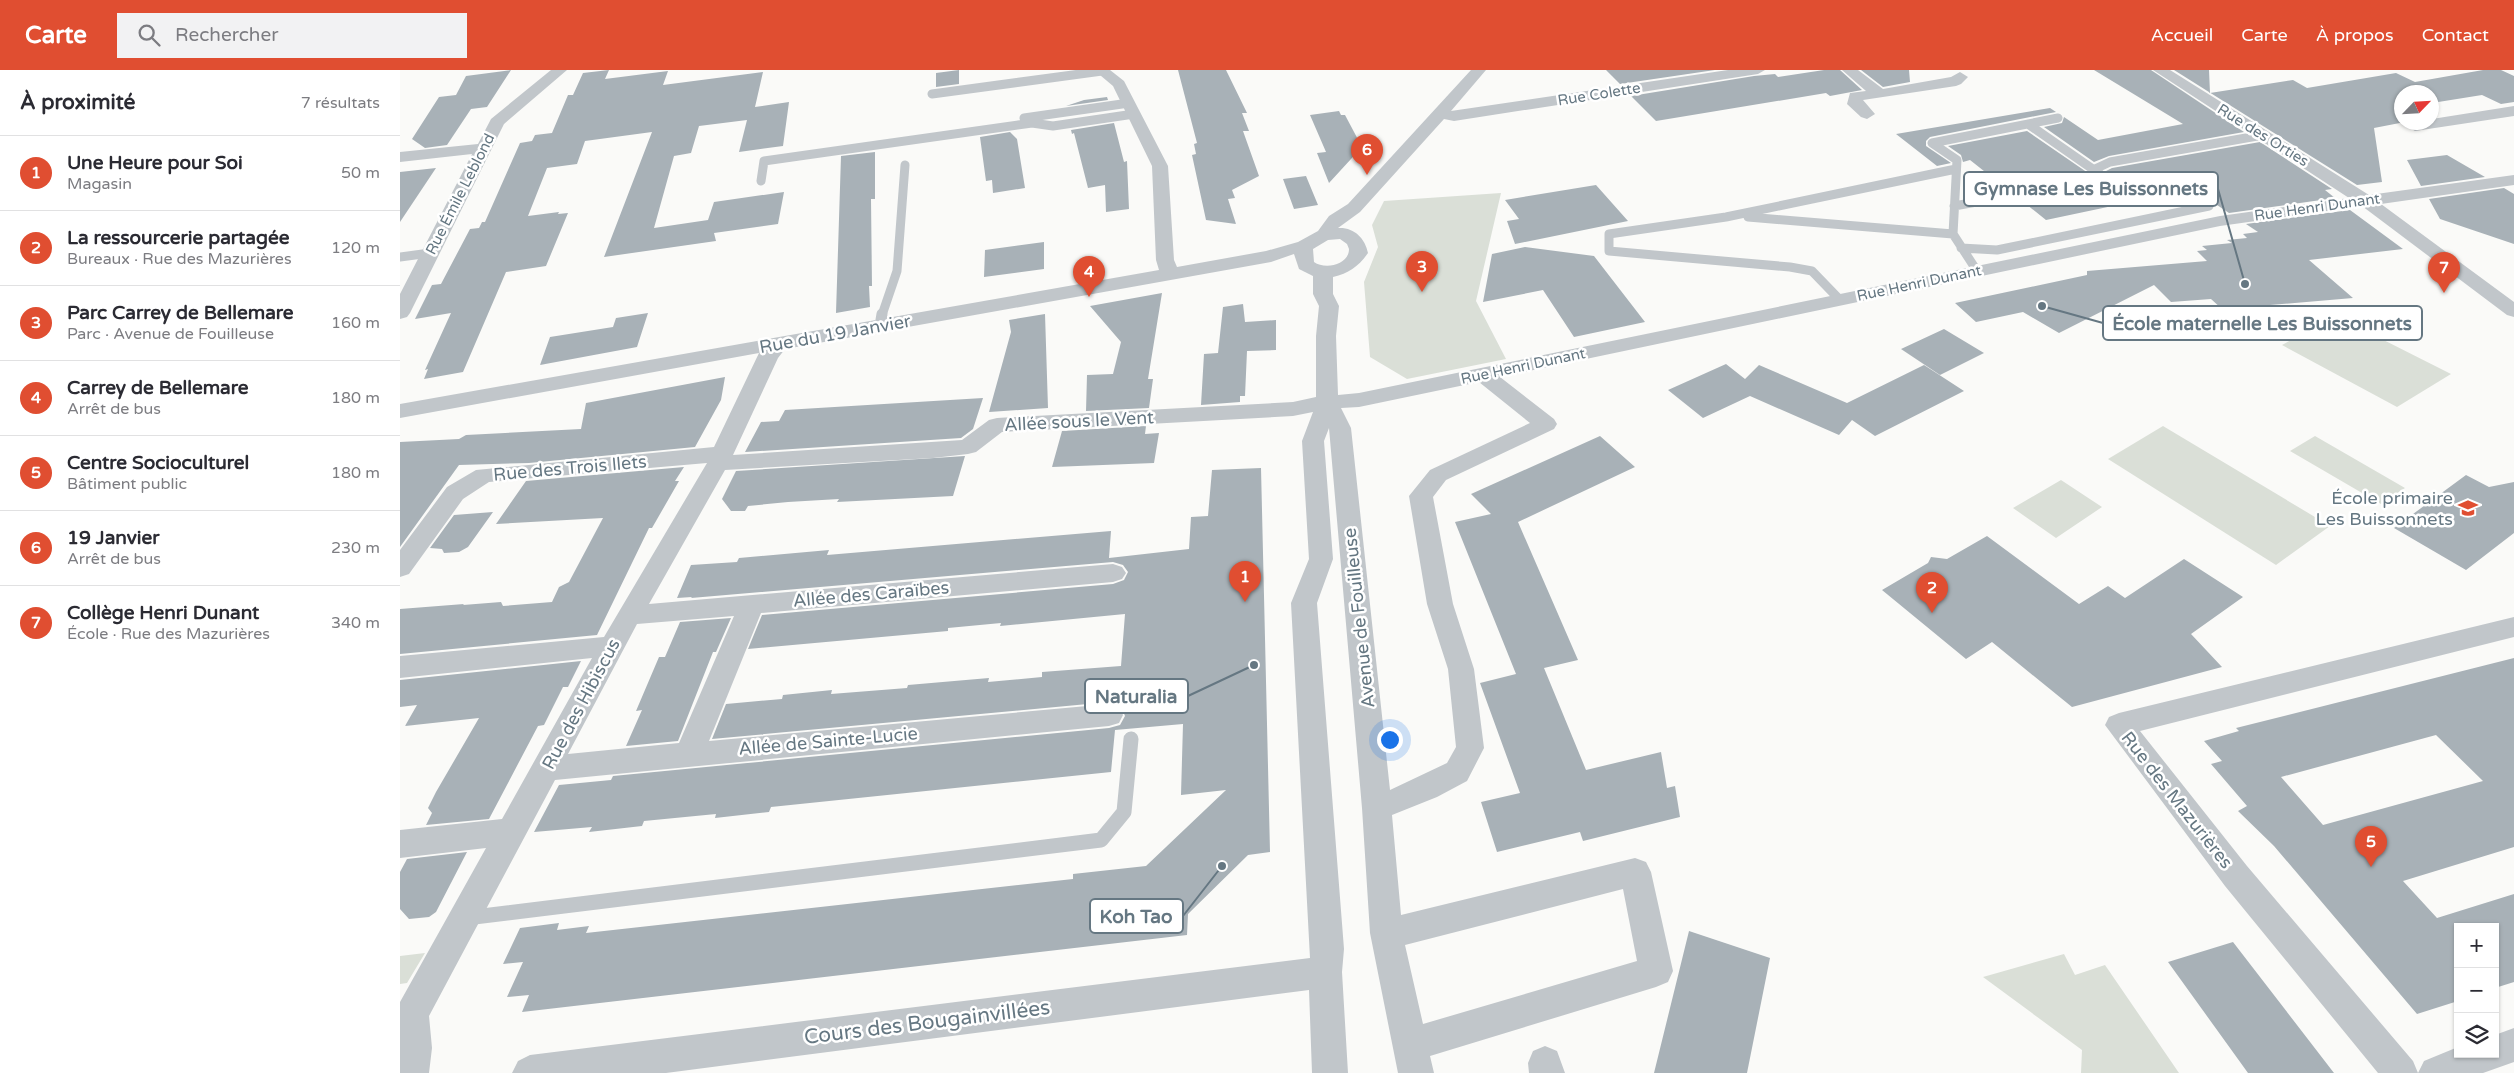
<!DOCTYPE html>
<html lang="fr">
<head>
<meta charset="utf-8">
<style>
	body { margin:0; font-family:"Varela Round",sans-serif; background:#f2f2f3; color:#2b2b33 }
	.controls { position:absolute; right:15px; bottom:15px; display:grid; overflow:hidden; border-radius:0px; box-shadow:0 1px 4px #0004 }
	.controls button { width:45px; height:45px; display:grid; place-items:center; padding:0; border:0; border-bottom:1px solid #e1e1e2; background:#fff; color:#2b2b33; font:25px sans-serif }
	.compass { position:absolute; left:1994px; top:15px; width:45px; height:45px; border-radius:50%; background:#fff; box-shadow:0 1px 4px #0004; rotate:65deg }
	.you { position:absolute; left:989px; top:669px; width:18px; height:18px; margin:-12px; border:4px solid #fff; border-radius:50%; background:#1a73e8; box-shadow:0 0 0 8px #1a73e833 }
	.badge { display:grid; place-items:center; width:32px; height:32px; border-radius:50%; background:#e04e31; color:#fff; font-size:16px; font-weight:700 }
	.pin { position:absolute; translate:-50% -41px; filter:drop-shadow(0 1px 2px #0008) }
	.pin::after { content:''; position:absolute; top:26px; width:18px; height:15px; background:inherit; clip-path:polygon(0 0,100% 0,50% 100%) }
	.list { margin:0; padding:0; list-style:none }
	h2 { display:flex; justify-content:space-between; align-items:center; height:65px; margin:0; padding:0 20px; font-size:21px }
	h2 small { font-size:16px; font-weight:400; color:#7c7c81 }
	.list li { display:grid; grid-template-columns:32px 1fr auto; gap:15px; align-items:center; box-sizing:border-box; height:75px; padding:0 20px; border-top:1px solid #e1e1e2 }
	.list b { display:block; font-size:19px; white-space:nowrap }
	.list p { margin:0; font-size:16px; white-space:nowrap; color:#7c7c81 }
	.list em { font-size:16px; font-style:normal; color:#7c7c81 }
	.icon { flex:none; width:28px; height:28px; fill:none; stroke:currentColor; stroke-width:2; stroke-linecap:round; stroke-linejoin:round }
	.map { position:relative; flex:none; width:2114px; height:1003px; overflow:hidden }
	header { display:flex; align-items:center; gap:30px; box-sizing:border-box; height:70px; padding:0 25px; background:#e04e31; color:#fff }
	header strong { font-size:24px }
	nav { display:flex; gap:28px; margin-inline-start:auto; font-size:18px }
	.search { width:350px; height:45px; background:#f2f2f3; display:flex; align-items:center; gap:12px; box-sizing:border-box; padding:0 18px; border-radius:0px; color:#7c7c81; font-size:19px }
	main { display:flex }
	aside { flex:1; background:#fff }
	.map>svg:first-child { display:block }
	.green { fill:#dadfd7 }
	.building { fill:#a8b1b7; fill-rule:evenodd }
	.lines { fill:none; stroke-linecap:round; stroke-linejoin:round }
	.lane-far2 { stroke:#c1c6ca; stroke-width:9 }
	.lane-far1 { stroke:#c1c6ca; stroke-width:11 }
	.lane { stroke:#c1c6ca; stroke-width:15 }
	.street { fill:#c1c6ca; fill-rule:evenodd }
	.labels { text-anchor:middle; stroke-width:5; stroke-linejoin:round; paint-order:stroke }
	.far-street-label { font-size:15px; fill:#657782; stroke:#fff }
	.street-label { font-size:18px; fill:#657782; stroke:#fff }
	.poi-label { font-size:18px; fill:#657782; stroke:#fff; text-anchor:end }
	.near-street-label { font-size:21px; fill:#657782; stroke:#fff }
	.leader { fill:none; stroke:#657782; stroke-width:2 }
	.callout-dot { fill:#657782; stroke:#fff; stroke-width:2 }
	.callout { fill:#fff; stroke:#657782; stroke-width:2 }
	.callout-label { font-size:19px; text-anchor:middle; font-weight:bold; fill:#657782 }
</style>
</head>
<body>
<header>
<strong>Carte</strong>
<div class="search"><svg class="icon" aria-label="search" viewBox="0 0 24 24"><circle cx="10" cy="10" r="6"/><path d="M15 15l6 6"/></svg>Rechercher</div>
<nav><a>Accueil</a><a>Carte</a><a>À propos</a><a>Contact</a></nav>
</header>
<main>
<aside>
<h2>À proximité<small>7 résultats</small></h2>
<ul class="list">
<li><span class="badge">1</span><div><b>Une Heure pour Soi</b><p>Magasin</p></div><em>50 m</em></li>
<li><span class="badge">2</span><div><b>La ressourcerie partagée</b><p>Bureaux · Rue des Mazurières</p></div><em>120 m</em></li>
<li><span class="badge">3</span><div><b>Parc Carrey de Bellemare</b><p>Parc · Avenue de Fouilleuse</p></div><em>160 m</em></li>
<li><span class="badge">4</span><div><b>Carrey de Bellemare</b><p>Arrêt de bus</p></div><em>180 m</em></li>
<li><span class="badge">5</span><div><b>Centre Socioculturel</b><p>Bâtiment public</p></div><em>180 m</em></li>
<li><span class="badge">6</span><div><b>19 Janvier</b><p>Arrêt de bus</p></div><em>230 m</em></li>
<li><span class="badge">7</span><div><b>Collège Henri Dunant</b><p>École · Rue des Mazurières</p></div><em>340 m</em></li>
</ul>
</aside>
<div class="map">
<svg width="2114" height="1003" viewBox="0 0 2114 1003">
	<rect width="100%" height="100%" fill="#fafaf8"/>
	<path class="green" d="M1101,123L1076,231L1106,289L1007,309L970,287L964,212L978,177L972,155L984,131Z
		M1936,246L2051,304L1997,337L1882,275Z
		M1763,356L1930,456L1876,495L1708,389Z
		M1915,366L2005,418L1981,434L1890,381Z
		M1661,410L1702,437L1656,468L1613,438Z
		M25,883L7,913L0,914V886Z
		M1664,884L1675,905L1705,895L1779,1003H1681L1682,980L1583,907Z"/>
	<path class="building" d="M111,0L87,37L71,39L47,75L25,78L12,69L39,27L56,25L66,6Z
		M209,0L205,9L268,1L263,15L363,2L355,37L389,32L383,76L339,82L347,50L299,56L291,83L274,86L254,158L308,150L314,132L384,122L378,154L314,163L316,171L204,187L252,62L185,71L177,94L147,98L128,146L159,142L158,144L168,143L146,196L106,202L63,302L24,309L28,299L25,300L51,243L15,249L32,215L41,214L70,159L79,158L82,152H85L120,73L132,71L135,65L152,63L168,25H173L183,3Z
		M559,0V14L536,17V3Z
		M778,0H826L847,43H842L849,61H843L859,106L832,120L835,128L828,129L836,154L806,150L792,85L796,84L794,74L797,73Z
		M1206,0H1315L1220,14Z
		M1424,0H1440L1462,20L1430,26L1426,23L1256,51L1231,26L1354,6L1375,4L1378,7Z
		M1461,0H1509L1510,12L1483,17Z
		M1694,0H1751L1844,62L1709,86L1694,92L1644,57L1662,53L1664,47L1698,70L1783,54Z
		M1774,0H1809L1810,23L1893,10L1907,18L1996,3L2015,12L2083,0H2101L2114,6V32L2101,34L2082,25L2032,33V22H2002V38L1996,39L2002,42V52H2005L1974,58L1982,112L1957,115Z
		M707,27L708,30L666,36L684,30Z
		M1650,38L1656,42L1530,67L1526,71V76L1551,93L1537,96L1496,64Z
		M939,41L941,45H945L962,77L929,113L917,83L926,82L910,45Z
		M714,53L724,92L727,91L729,139L706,142L705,115L688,118L674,63L672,64L671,60Z
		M1627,61L1691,105L1608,120L1570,90L1563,92L1561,85L1548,76Z
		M610,62L617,69L625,118L593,123L592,110L586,111L580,67Z
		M1860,72L1932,119L1925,120L1935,128L1829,143L1793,119L1646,150L1621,130L1709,115L1713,108L1706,101L1712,98Z
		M475,82V129H471L472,216H469L470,237L436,243L441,86Z
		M2047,85L2085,107L2021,116L2007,90Z
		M36,98L0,152V102Z
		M906,106L918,135L894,139L883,109Z
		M1196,115L1228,151L1115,174L1107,151L1119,149L1105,130Z
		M2104,118L2114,124V174L2040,149L2029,129Z
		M1950,140L2003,179L1909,190L1953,228L1822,239L1811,229L1771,232L1754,215L1659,263L1623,242L1576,252L1555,233L1687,205V201L1807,191L1797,181L1807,180L1802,176L1832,173L1827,170L1847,168L1843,164L1858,162L1846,154Z
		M644,172V199L584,207L585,180Z
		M1125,177L1194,186L1245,252L1174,267L1143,220L1083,232L1092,184Z
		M762,223L748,309H753L749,338L686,341L687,305L713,304L721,272L690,236Z
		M843,234L845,252L876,250V280L847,281L845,326H840V332L801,335L804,284L818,283L823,237Z
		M248,243L237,277L140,295L150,267L213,257L216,248Z
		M645,244L648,338L589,342L611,262L609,250Z
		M1544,259L1584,283L1540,305L1501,279Z
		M1326,294L1345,309L1359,295L1447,333L1524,295L1564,321L1475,366L1452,350L1439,365L1350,326L1303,348L1268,320Z
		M325,307L321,330L295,377L129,393L59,395L0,477V372L59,369L66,365L181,359L186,333Z
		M583,328L573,359L561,368L345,382L361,352L379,351L385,340Z
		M746,356L745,364L759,363L754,393L652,397L662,361Z
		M1200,366L1235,397L1118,452L1178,590L1144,598L1186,700L1261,682L1267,718L1275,716L1280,747L1183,771L1180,762L1097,782L1081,732L1120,723L1080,613L1116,604L1055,452L1091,444L1071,424Z
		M565,386L553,426L437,432L439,429L388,432L348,436L345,441H331L322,429L336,401Z
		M284,397L275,411H279L252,458H249L197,565L0,584V539L64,534L63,535L101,532L103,536L152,532L159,517L169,512L203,448L96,454L126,411Z
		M861,398L870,782L848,785L788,844L787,865L122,942L129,925L107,927L123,892L103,894L120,858L159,853L157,860L189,856L186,863L673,809V804L746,796L826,720L781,725L783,654L715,660L711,702L371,737L369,742L315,748L316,744L244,751L242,756L189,762L192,757L134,762L159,715L211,710L213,706L709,658L720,655L725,646L721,636L709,632L312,669L326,634L382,629L383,625L432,620L431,624L507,618L508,615L589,608L588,612L642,607V602L721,596L725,544L600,556L601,553L548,558V561L348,579L362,545L713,514L724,510L728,502L723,495L713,492L291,528L292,527L277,528L291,495L337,492L339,488L429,480L427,485L711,461L709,488L789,479L791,447L808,446L812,400Z
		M2066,405L2089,417L2114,412V463L2066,500L1994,458Z
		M93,442L68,477L59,482L44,483L42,479L30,478L54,445Z
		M1587,466L1679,534L1708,516L1725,528L1784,489L1843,527L1791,564L1822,597L1672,637L1592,572L1566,589L1482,520L1528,493L1531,487L1547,489Z
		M331,548L316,582H313L278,671L226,676L242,640L236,641L259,587H265L280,552Z
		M2114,588V777L2003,811L2037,848L2114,824V912L2095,918V857H2058V931L2017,944L1874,776L1838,741L1847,736L1811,694L1822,691L1804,671L1839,661L1836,658ZM2036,665L2083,711L1923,755L1881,707Z
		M181,591L168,617H163L144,655L138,656L89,749L26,755L32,743L28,738L36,722L79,648L5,656L17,635L0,637V610Z
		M67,782L36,842L29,847L9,849L0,839V802L7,789Z
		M1289,861L1370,888L1347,1003H1254Z
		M1833,872L1934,1003H1848L1768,892Z"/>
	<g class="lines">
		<path class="lane-far2" d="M532,24L702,1
			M624,48L729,33
			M1695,99L1710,92L1863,65
			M361,111L364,91L632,53L653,56L734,44
			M1554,136L1707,109L1628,54
			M1348,147L1553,164
			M1561,178L1597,180L1809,136
			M0,187L30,183
			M1577,201L1553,164L1557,90L1532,73L1658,48
			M1440,230L1412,201L1390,197L1209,181V164L1326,147L1556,99
			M482,245L497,201L505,95"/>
		<path class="lane-far1" d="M480,256L482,244"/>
		<path class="lane" d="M66,848L701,770L724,742L731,669"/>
		<path class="street" d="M151,0H167L104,54L10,243L7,247L0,249V224L72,84L0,92V82L78,74L91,49Z
			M694,0H710L724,11L768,96L774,190L777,197L866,181L898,172L918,161L929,146L948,134L1071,0H1086L1051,41L1328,0H1365L1358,4L1054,51L1044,49L960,142L938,158C954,157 965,168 968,183C958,197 949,203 933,207V224L939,236L936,266L938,325L959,323L1820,146L1949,128L1753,0H1770L1969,125L2114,105V115L1981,134L2114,232V247L2107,245L1962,136L1820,156L1100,307L1154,349L1157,354L1154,359L1046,410L1033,427L1053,534L1074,599L1084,678L1067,711L1037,727L992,745L1001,845L1235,788L1246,792L1251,802L1273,901L1268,912L1256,917L1030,986L1034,1003H998L970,863L962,738L929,358L924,371L933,489L917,533L944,879L942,902L948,1003H912L909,920L266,1003H112L118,991L130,985L910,888L891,533L909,489L902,371L913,342L893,346L602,362L576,382L568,384L533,388L325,400L249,534L713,494L722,497L726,503L722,509L713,512L361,543L309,671L709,634L719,637L723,645L719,653L709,656L155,710L29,946L32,978L29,1003H0V932L86,778L0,788V760L102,749L192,588L0,608V586L204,567L307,393L89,412L63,429L9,504L0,507V480L47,417L76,400L314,377L359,283L0,348V334L759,200L756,190L752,96L713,16ZM940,169L947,174L949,179C949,195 925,200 914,192L913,179L928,170ZM894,184L899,199L913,206V224L919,236L916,266V327L893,332L597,348L589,350L562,370L333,385L378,288L385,279L871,192ZM1079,312L1130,353L1030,400L1009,426L1027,534L1048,599L1056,677L1047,693L990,720L951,358L941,338L959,337ZM334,546L279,673L168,684L237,554ZM1223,819L1237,891L1023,954L1005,875Z
			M1442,0H1458L1483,19L1551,7L1560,2L1568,7L1561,14L1556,16L1463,30L1475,44L1467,49L1461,47L1447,34L1450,23L1466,21Z
			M2114,36V46L2015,61L2007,56L2010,52H2032V49Z
			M2114,547V567L1740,661L1847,796L2013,991L2018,1003L2024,991L2058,977V984H2095V965L2114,958V992L2083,1003H1978L1825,816L1705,655L1709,647L1719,643Z
			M1145,976L1157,981L1165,1003H1129L1128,993L1133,981Z"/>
	</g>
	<defs>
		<symbol id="school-bare" viewBox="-9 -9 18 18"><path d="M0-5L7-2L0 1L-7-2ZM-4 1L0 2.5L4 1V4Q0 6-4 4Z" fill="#e04e31" stroke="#fff" stroke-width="2.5" paint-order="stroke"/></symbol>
	</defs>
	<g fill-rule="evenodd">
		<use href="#school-bare" x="2054" y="424" width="28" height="28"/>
	</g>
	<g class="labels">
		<g class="far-street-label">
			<text transform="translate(1199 24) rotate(-9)" y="5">Rue Colette</text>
			<text transform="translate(1863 65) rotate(32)" y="5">Rue des Orties</text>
			<text transform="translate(60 124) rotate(-63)" y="5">Rue Émile Leblond</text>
			<text transform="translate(1917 137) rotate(-8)" y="5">Rue Henri Dunant</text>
			<text transform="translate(1519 213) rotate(-12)" y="5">Rue Henri Dunant</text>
			<text transform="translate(1123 296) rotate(-12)" y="5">Rue Henri Dunant</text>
		</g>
		<g class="street-label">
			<text transform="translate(435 264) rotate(-10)" y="6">Rue du 19 Janvier</text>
			<text transform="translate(679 351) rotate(-3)" y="6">Allée sous le Vent</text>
			<text transform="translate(170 398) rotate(-5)" y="6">Rue des Trois Ilets</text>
			<text transform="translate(471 524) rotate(-5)" y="6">Allée des Caraïbes</text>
			<text transform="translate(959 548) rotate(-96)" y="6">Avenue de Fouilleuse</text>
			<text transform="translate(181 634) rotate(-62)" y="6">Rue des Hibiscus</text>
			<text transform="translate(428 671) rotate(-5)" y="6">Allée de Sainte-Lucie</text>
			<text transform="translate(1777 730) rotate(52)" y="6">Rue des Mazurières</text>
		</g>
		<g class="poi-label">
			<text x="2053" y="434">École primaire<tspan x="2053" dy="21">Les Buissonnets</tspan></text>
		</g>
		<g class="near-street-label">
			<text transform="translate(527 952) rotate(-7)" y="7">Cours des Bougainvillées</text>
		</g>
	</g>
	<path class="leader" d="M1845 214L1818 119M1642 236L1703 253M854 595L788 626M822 796L783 846"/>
	<g class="callout-dot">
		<circle cx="1845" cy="214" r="5"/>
		<circle cx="1642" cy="236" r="5"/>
		<circle cx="854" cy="595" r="5"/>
		<circle cx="822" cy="796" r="5"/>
	</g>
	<g class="callout">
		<rect x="1564" y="102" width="254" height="34" rx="5"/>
		<rect x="1703" y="236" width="319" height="34" rx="5"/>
		<rect x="685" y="609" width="103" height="34" rx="5"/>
		<rect x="690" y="829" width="93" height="34" rx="5"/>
	</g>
	<g class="callout-label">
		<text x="1691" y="125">Gymnase Les Buissonnets</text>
		<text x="1862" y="260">École maternelle Les Buissonnets</text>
		<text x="736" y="633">Naturalia</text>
		<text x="736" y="853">Koh Tao</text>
	</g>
</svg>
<div class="controls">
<button>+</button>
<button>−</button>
<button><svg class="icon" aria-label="layers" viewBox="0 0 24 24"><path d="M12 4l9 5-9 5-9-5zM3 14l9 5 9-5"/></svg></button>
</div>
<svg class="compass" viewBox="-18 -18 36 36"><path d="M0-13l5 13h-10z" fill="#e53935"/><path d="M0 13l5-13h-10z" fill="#7c7c81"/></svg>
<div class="you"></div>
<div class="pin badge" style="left:845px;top:532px">1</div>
<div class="pin badge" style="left:1532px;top:543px">2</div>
<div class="pin badge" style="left:1022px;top:222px">3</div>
<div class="pin badge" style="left:689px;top:227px">4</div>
<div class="pin badge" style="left:1971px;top:797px">5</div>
<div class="pin badge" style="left:967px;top:105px">6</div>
<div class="pin badge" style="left:2044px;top:223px">7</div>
</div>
</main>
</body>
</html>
